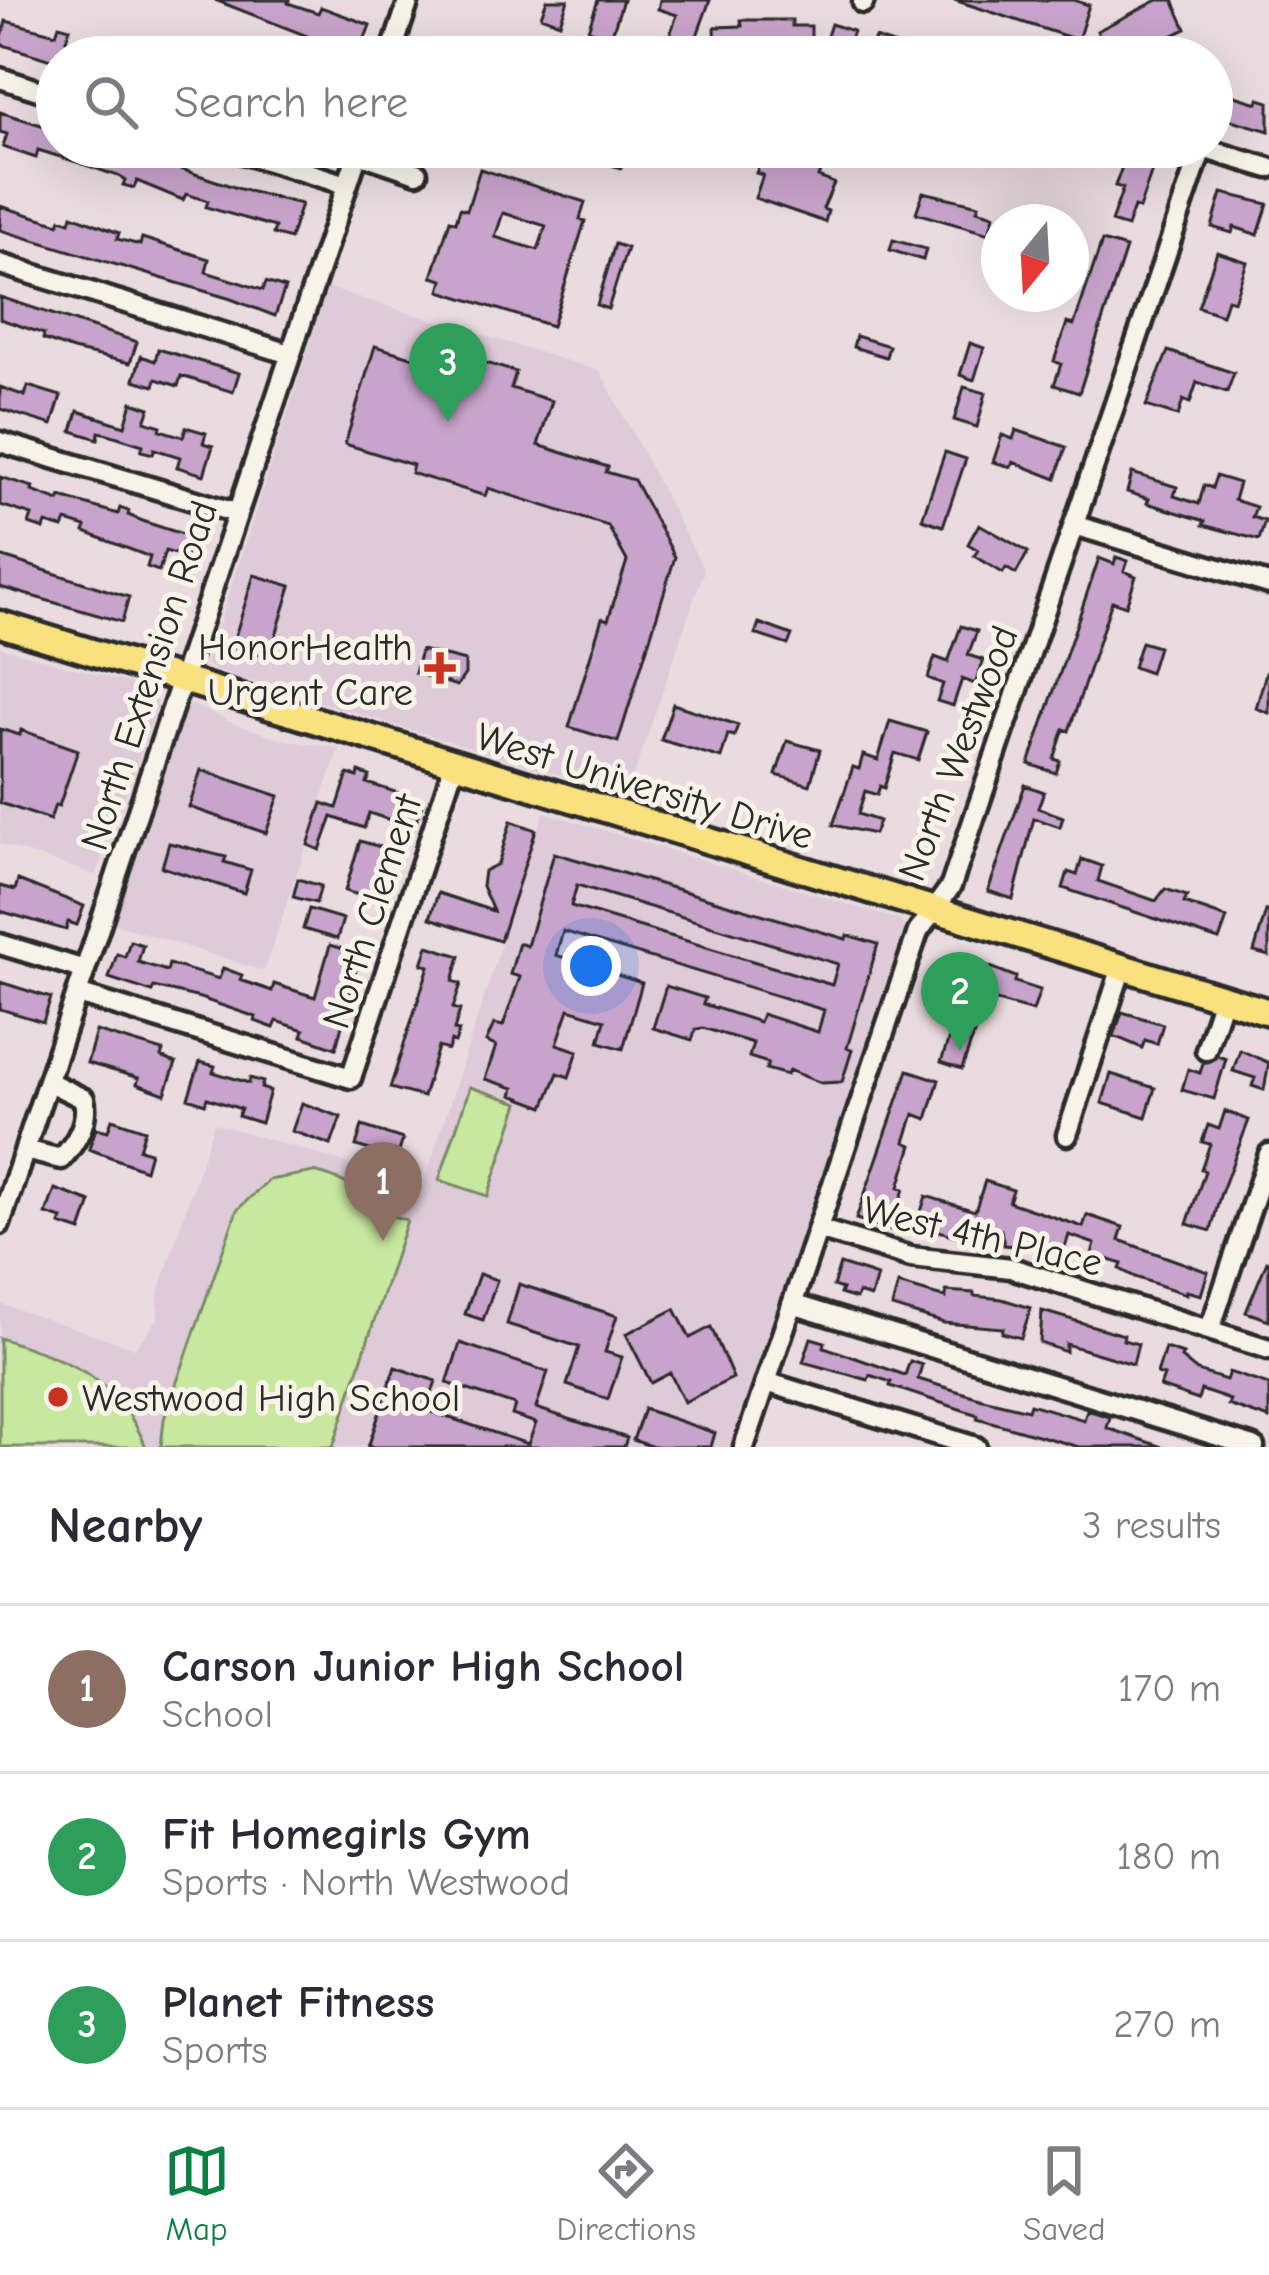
<!DOCTYPE html>
<html lang="en">
<head>
<meta charset="utf-8">
<style>
	body { margin:0; font-family:"Comic Neue",sans-serif; background:#f2f2f3; color:#2b2b33 }
	.compass { position:absolute; left:981px; top:204px; width:108px; height:108px; border-radius:50%; background:#fff; box-shadow:0 12px 48px #0002; rotate:198deg }
	.you { position:absolute; left:591px; top:966px; width:42px; height:42px; margin:-30px; border:9px solid #fff; border-radius:50%; background:#1a73e8; box-shadow:0 0 0 18px #1a73e833 }
	.badge { display:grid; place-items:center; width:78px; height:78px; border-radius:50%; background:#0b8043; color:#fff; font-size:39px; font-weight:700 }
	.pin { position:absolute; translate:-50% -99px; filter:drop-shadow(0 3px 6px #0008) }
	.pin::after { content:''; position:absolute; top:63px; width:42px; height:36px; background:inherit; clip-path:polygon(0 0,100% 0,50% 100%) }
	.list { margin:0; padding:0; list-style:none }
	h2 { display:flex; justify-content:space-between; align-items:center; height:156px; margin:0; padding:0 48px; font-size:51px }
	h2 small { font-size:39px; font-weight:400; color:#7c7c81 }
	.list li { display:grid; grid-template-columns:78px 1fr auto; gap:36px; align-items:center; box-sizing:border-box; height:168px; padding:0 48px; border-top:3px solid #e1e1e2 }
	.list b { display:block; font-size:45px; white-space:nowrap }
	.list p { margin:0; font-size:39px; white-space:nowrap; color:#7c7c81 }
	.list em { font-size:39px; font-style:normal; color:#7c7c81 }
	.icon { flex:none; width:66px; height:66px; fill:none; stroke:currentColor; stroke-width:2; stroke-linecap:round; stroke-linejoin:round }
	.map { position:relative; flex:none; width:1269px; height:1447px; overflow:hidden }
	.search { position:absolute; background:#fff; box-shadow:0 12px 48px #0002; left:36px; right:36px; top:36px; height:132px; display:flex; align-items:center; gap:30px; box-sizing:border-box; padding:0 42px; border-radius:66px; color:#7c7c81; font-size:45px }
	.sheet { height:660px; background:#fff }
	nav { display:flex; justify-content:space-around; align-items:center; box-sizing:border-box; height:168px; border-top:3px solid #e1e1e2; background:#fff; font-size:33px; color:#7c7c81 }
	nav a { display:grid; justify-items:center; gap:6px }
	nav .on { color:#0b8043 }
	.map>svg:first-child { display:block }
	.built { fill:#dfcad9 }
	.green { fill:#c8e8a0; stroke:#7a8a66; stroke-width:3 }
	.building { fill:#c8a3cb; stroke:#2b2b2b; stroke-width:3; fill-rule:evenodd }
	.lines { fill:none; stroke-linecap:round; stroke-linejoin:round }
	.minor-casing { stroke:#2b2b2b; stroke-width:27 }
	.major-casing { stroke:#2b2b2b; stroke-width:33 }
	.minor { stroke:#f7f3e8; stroke-width:18 }
	.major { stroke:#fae180; stroke-width:24 }
	.poi-dot { fill:#c8321e; stroke:#f7f3e8; stroke-width:4.5 }
	.labels { text-anchor:middle; stroke-width:10; stroke-linejoin:round; paint-order:stroke }
	.poi-label { font-size:39px; fill:#2b2b2b; stroke:#f7f3e8; text-anchor:end }
	.street-label { font-size:39px; fill:#2b2b2b; stroke:#f7f3e8 }
</style>
</head>
<body>
<div class="map">
<svg width="1269" height="1447" viewBox="0 0 1269 1447">
	<rect width="100%" height="100%" fill="#e9dbdf"/>
	<filter id="ink" filterUnits="userSpaceOnUse"><feTurbulence type="fractalNoise" baseFrequency=".00833" numOctaves="2"/><feDisplacementMap in="SourceGraphic" scale="24" xChannelSelector="R" yChannelSelector="G"/><feConvolveMatrix kernelMatrix="1 2 1 2 8 2 1 2 1" color-interpolation-filters="sRGB"/></filter>
	<g filter="url(#ink)">
		<path class="built" d="M328,288L600,371L704,570L627,795L216,671L206,664Z
			M0,647L143,687L156,694V708L138,761L95,875L0,844Z
			M193,705L235,724L284,740L339,748L264,971L112,923L177,719L184,707Z
			M544,812L899,920L905,927L733,1447H0V1304L135,1348L158,1319V1295L214,1123L423,1186Z"/>
		<path class="green" d="M470,1087L519,1103L488,1196L439,1180Z
			M314,1172C347,1180 370,1193 385,1225L389,1215L407,1220L333,1447H161L164,1419L237,1210L269,1180Z
			M0,1338C68,1361 117,1375 146,1447H0Z"/>
		<path class="building" d="M215,0H289L288,3L318,13L321,7L370,25L361,49L351,45L348,52Z
			M547,0H568L560,23L541,16Z
			M598,0H623L611,37L588,30Z
			M660,0H710L694,44L689,43L684,57H662L677,15L658,9Z
			M954,0H1073L1089,5L1078,40Z
			M1158,0H1173L1186,29L1125,57H1109L1097,31Z
			M741,20H792V26H811V45L716,49L715,27L742,26Z
			M6,21L56,34L59,25L70,28L66,40L111,57H57V62L0,44Z
			M831,24L853,31L844,57H820Z
			M875,38L896,45L892,57H868Z
			M1228,94L1258,103L1259,99L1269,102V131L1221,117Z
			M0,112L57,130V147H107L118,150L116,156L136,164L139,155L240,189L301,204L290,239L273,234L275,227L206,207L208,201L186,194L183,200L137,181L134,188L123,185L125,180L118,176L80,163L38,150L36,158L3,147L7,134L0,132Z
			M588,147H627L621,168L596,160L594,165L583,162Z
			M1105,147H1160L1139,209L1134,207L1127,227L1111,222L1123,188L1115,186L1126,156Z
			M764,153L820,172L818,177L834,183L823,209L828,211L825,222L755,198L763,175L756,173Z
			M480,169L585,202L580,219L585,221L552,326L440,291L443,280L432,277L450,220L456,222L460,208L467,210ZM503,213L546,226L538,250L495,237Z
			M923,192L979,205L977,210L994,215L989,234L916,213Z
			M1222,193L1268,204L1258,235L1234,227L1232,233L1212,227Z
			M0,206L59,224L61,219L70,222L72,215L119,233L117,239L140,245L142,238L209,259L206,272L263,290L266,282L285,288L275,316L231,299L0,230Z
			M893,240L926,249L923,260L890,250Z
			M1102,241L1126,248L1079,393L1054,385L1061,364L1054,361L1067,323L1074,325Z
			M615,244L627,248L608,309L597,305Z
			M1217,252L1247,262L1234,301L1227,299L1222,315L1198,307Z
			M0,297L137,342L130,363L73,350L43,339L44,334L0,319Z
			M856,336L889,346L886,357L853,347Z
			M970,343L984,348L974,380L960,375Z
			M375,346L428,362L433,347L516,372L511,388L552,401L538,445L608,467L606,472L634,480L675,557L618,742L569,727L602,618L608,620L627,561L608,526L488,488L485,496L411,473L413,465L345,444Z
			M158,349L239,373L233,392L181,376L178,386L156,379L154,386L134,380L141,356L155,361Z
			M1168,351L1234,373L1227,392L1197,382L1190,403L1183,400L1178,416L1146,406Z
			M28,386L61,396L52,425L0,409V387L25,396Z
			M964,387L986,393L977,427L954,420Z
			M132,402L150,408L145,421L161,426L160,430L183,437L186,427L206,433L203,443L213,446L204,475L177,467L180,457L154,449L153,454L141,451L143,445L108,434L99,432L98,439L72,431L78,411L125,426Z
			M1016,430L1066,447L1056,479L1013,462L1011,467L993,462L1002,435L1013,439Z
			M945,452L966,459L943,526L922,519Z
			M1132,473L1177,487L1174,496L1199,504L1204,485L1212,488L1216,476L1239,483L1234,500L1256,507L1252,517L1265,521L1259,540L1203,525L1205,521L1147,503L1149,499L1127,492Z
			M0,477L33,487L32,491L59,501L61,497L118,514L120,508L129,511L128,515L145,522L192,537L186,557L165,551L159,571L147,567L150,557L84,532L86,527L66,521L63,528L46,523L44,529L29,524L32,515L0,505Z
			M979,524L1028,552L1016,574L1006,568L1003,573L974,556L978,550L968,544Z
			M0,556L129,597L122,622L0,587Z
			M1116,557L1128,561L1124,571L1136,576L1126,606L1112,601L1069,731L1064,729L1054,759L1060,761L1056,773L1029,764L1099,558L1114,564Z
			M254,575L291,586L269,658L232,646Z
			M759,623L792,635L788,645L755,634Z
			M961,626L977,631L968,655L984,660L975,684L962,679L953,706L937,701L943,684L928,678L935,657L948,662Z
			M1141,642L1158,647L1150,673L1133,667Z
			M421,650L465,661V674L457,686L415,673Z
			M1266,673L1269,674V713L1256,708Z
			M673,704L738,725L734,736L728,734L721,758L661,740Z
			M890,721L927,732L918,760L895,753L884,788L880,786L877,795L865,791L858,814L879,821L874,834L833,825L853,767L859,769L863,755L878,760Z
			M0,729L20,735L21,730L78,750L59,806L55,805L50,820L0,803Z
			M787,741L820,750L810,785L776,775Z
			M201,770L279,796L266,833L189,807Z
			M359,772L370,776L367,783L423,801L414,828L369,813L364,828L332,817L320,850L308,845L322,803L337,808L348,774L358,777Z
			M1025,785L1044,792L1038,808L1063,817L1060,827L1034,818L1013,899L988,891Z
			M511,821L536,830L500,941L430,918L438,893L493,911L482,886L484,871L498,864Z
			M360,841L387,849L372,899L345,891Z
			M169,843L226,857L224,862L251,870L244,893L162,867Z
			M554,853L846,939L847,935L878,944L847,1048L852,1050L842,1082L821,1083L789,1070L787,1075L766,1069L768,1063L749,1057L753,1043L703,1028L696,1029L692,1040L653,1028L666,986L705,998L703,1004L759,1022L762,1014L818,1032L824,1010L563,931L556,955L642,983L623,1049L599,1042L605,1020L569,1009L557,1044L578,1051L569,1077L558,1073L544,1107L512,1095L514,1088L485,1079L496,1046L486,1042L494,1024L503,1026L520,977L510,974L519,943L527,946ZM577,885L838,964L832,985L571,906Z
			M1082,859L1102,866L1098,881L1156,901L1165,889L1187,896L1184,903L1227,918L1219,940L1063,888L1068,872L1077,875Z
			M298,879L321,886L316,903L293,897Z
			M18,880L84,906L77,925L68,922L66,930L0,911V886L15,890Z
			M309,909L343,919L337,939L303,929Z
			M1266,911L1269,912V956L1254,952Z
			M130,941L143,945L138,962L167,971L169,964L219,979L223,968L242,975L240,980L272,991L274,984L315,997L330,945L360,954L336,1048L302,1036L304,1030L277,1021L274,1028L255,1021L256,1017L200,998L154,987L152,992L109,978L117,954L125,957Z
			M428,946L460,956L453,981L461,984L453,1008L460,1010L454,1030L459,1031L455,1043L451,1041L448,1050L438,1047L423,1097L390,1088L429,966L422,964Z
			M975,961L1016,977L1015,982L1040,990L1033,1011L986,998L962,1069L941,1062Z
			M0,982L51,998L43,1022L0,1009Z
			M1122,1012L1163,1024L1157,1044L1145,1040L1142,1048L1114,1036Z
			M96,1031L163,1051L161,1057L176,1063L165,1094L137,1084L139,1078L87,1063Z
			M1240,1050L1269,1063L1264,1090L1252,1086L1255,1078L1233,1071Z
			M1218,1056L1226,1059L1214,1099L1182,1090L1188,1069L1200,1073L1203,1063Z
			M200,1062L215,1066L213,1072L249,1083L250,1078L263,1082L261,1088L270,1091L261,1123L238,1116L241,1109L207,1098L205,1104L188,1098Z
			M908,1070L939,1080L927,1119L914,1114L905,1142L912,1145L899,1187L904,1189L891,1230L856,1219Z
			M1111,1074L1155,1088L1146,1117L1102,1103Z
			M302,1103L341,1117L331,1145L292,1131Z
			M1225,1111L1249,1120L1220,1196L1211,1231L1187,1224L1205,1171L1201,1169L1210,1144L1202,1142L1208,1125L1219,1129Z
			M112,1119L145,1130L139,1149L150,1152L145,1170L89,1149L96,1128L108,1131Z
			M362,1126L403,1139L397,1158L356,1146Z
			M985,1181L1013,1190L1009,1202L1083,1227L1087,1215L1123,1227L1119,1240L1208,1272L1201,1295L1186,1291V1294L1135,1277L1120,1269L1122,1264L1092,1254L1095,1244L1069,1235L1062,1257L1035,1248L1004,1245L1001,1230L985,1225L983,1230L960,1222L956,1236L939,1231L932,1236L915,1230L926,1196L975,1211Z
			M55,1189L91,1202L81,1231L60,1224L62,1219L46,1214Z
			M1267,1261L1269,1262V1320L1246,1312Z
			M840,1264L877,1276L871,1297L858,1293L856,1299L840,1294L842,1289L833,1286Z
			M479,1274L497,1280L483,1320L465,1314Z
			M519,1284L617,1316L605,1352L622,1357L608,1399L567,1385L579,1347L507,1324Z
			M898,1284L946,1298V1291L974,1293V1296L1002,1299L1031,1308L1021,1338L1002,1333L1003,1328L944,1323L892,1307Z
			M675,1309L690,1338L711,1327L733,1378L684,1402L670,1373L651,1383L626,1334Z
			M1042,1311L1124,1335L1123,1340L1138,1344L1133,1364L1066,1344V1352L1040,1343Z
			M811,1338L825,1342L824,1347L905,1375L910,1361L922,1365L918,1379L983,1399L1028,1410L1030,1404L1084,1420L1087,1410L1110,1417L1107,1428L1162,1447H1079L977,1418L978,1415L890,1386L891,1382L870,1375L868,1380L803,1362Z
			M460,1343L548,1372L536,1408L627,1438L624,1447H368L395,1367L436,1381L426,1410L528,1444L536,1423L512,1415L515,1405L447,1383Z
			M1165,1348L1183,1354L1181,1358L1197,1371L1226,1380L1229,1372L1269,1385V1419L1228,1405L1230,1400L1201,1390L1198,1400L1160,1387L1164,1376L1157,1374Z
			M644,1409L715,1433L711,1447H653L633,1440Z"/>
		<g class="lines">
			<defs>
				<path id="minor" d="M863,3L864,0
					M390,57L409,0
					M0,78L57,96
					M223,147L347,185
					M358,153L417,173
					M0,264L290,354
					M0,442L236,513
					M1074,525L1269,584
					M0,944L85,970
					M78,994L351,1078L454,765
					M1206,1050L1223,998
					M1067,1135L1122,967
					M25,1150L61,1159C76,1143 89,1121 84,1099L49,1082
					M0,1224L360,147
					M818,1229L911,1257L1011,1268L1269,1349
					M792,1304L1254,1447
					M1210,1329L1269,1154
					M766,1382L976,1447
					M744,1447L918,932L951,886L1202,148L1269,168"/>
				<path id="major" d="M0,624L1269,1012"/>
			</defs>
			<use href="#minor" class="minor-casing"/>
			<use href="#major" class="major-casing"/>
			<use href="#minor" class="minor"/>
			<use href="#major" class="major"/>
		</g>
	</g>
	<g class="poi-dot">
		<path d="M434 650h12v12h12v12h-12v12h-12v-12h-12v-12h12z"/>
		<circle cx="58" cy="1397" r="12"/>
	</g>
	<g class="labels">
		<g class="poi-label">
			<text x="413" y="660">HonorHealth<tspan x="413" dy="45">Urgent Care</tspan></text>
			<text x="82" y="1411" text-anchor="start">Westwood High School</text>
		</g>
		<g class="street-label">
			<text transform="translate(148 675) rotate(-72)" y="14">North Extension Road</text>
			<text transform="translate(957 753) rotate(-69)" y="14">North Westwood</text>
			<text transform="translate(645 785) rotate(17)" y="14">West University Drive</text>
			<text transform="translate(371 911) rotate(-72)" y="14">North Clement</text>
			<text transform="translate(983 1235) rotate(13)" y="14">West 4th Place</text>
		</g>
	</g>
</svg>
<svg class="compass" viewBox="-18 -18 36 36"><path d="M0-13l5 13h-10z" fill="#e53935"/><path d="M0 13l5-13h-10z" fill="#7c7c81"/></svg>
<div class="you"></div>
<div class="pin badge" style="left:383px;top:1241px;background:#8d6e63">1</div>
<div class="pin badge" style="left:960px;top:1051px;background:#2e9e5b">2</div>
<div class="pin badge" style="left:448px;top:422px;background:#2e9e5b">3</div>
<div class="search"><svg class="icon" aria-label="search" viewBox="0 0 24 24"><circle cx="10" cy="10" r="6"/><path d="M15 15l6 6"/></svg>Search here</div>
</div>
<section class="sheet">
<h2>Nearby<small>3 results</small></h2>
<ul class="list">
<li><span class="badge" style="background:#8d6e63">1</span><div><b>Carson Junior High School</b><p>School</p></div><em>170 m</em></li>
<li><span class="badge" style="background:#2e9e5b">2</span><div><b>Fit Homegirls Gym</b><p>Sports · North Westwood</p></div><em>180 m</em></li>
<li><span class="badge" style="background:#2e9e5b">3</span><div><b>Planet Fitness</b><p>Sports</p></div><em>270 m</em></li>
</ul>
</section>
<nav>
<a class="on"><svg class="icon" aria-label="map" viewBox="0 0 24 24"><path d="M3 6l6-2 6 2 6-2v14l-6 2-6-2-6 2zM9 4v14M15 6v14"/></svg>Map</a>
<a><svg class="icon" aria-label="directions" viewBox="0 0 24 24"><path d="M12 3l9 9-9 9-9-9zM9 14v-3h6M13 9l2 2-2 2"/></svg>Directions</a>
<a><svg class="icon" aria-label="saved" viewBox="0 0 24 24"><path d="M7 4h10v16l-5-4-5 4z"/></svg>Saved</a>
</nav>
</body>
</html>
